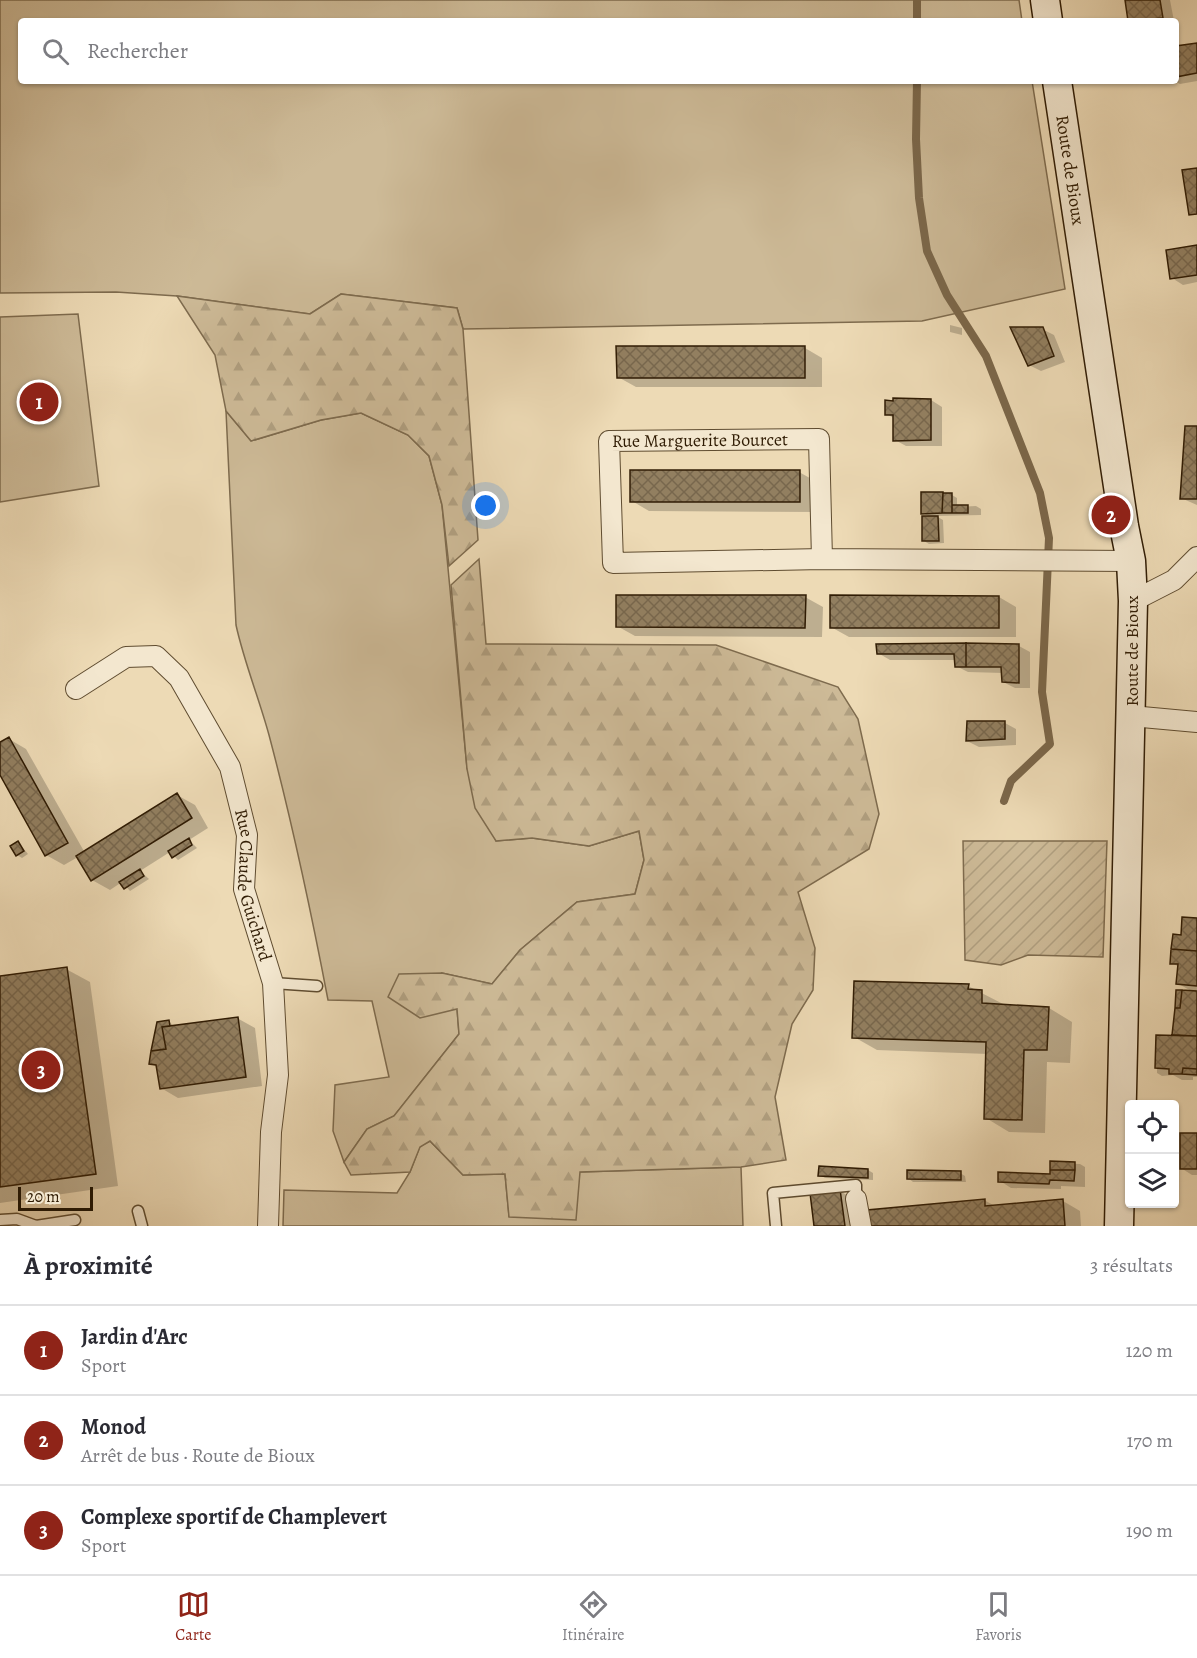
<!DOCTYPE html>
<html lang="fr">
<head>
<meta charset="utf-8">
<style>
	body { margin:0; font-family:Alegreya,serif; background:#f7f7f7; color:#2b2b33 }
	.controls { position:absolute; right:18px; bottom:18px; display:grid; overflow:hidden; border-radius:6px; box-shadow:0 2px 4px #0004 }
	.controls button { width:54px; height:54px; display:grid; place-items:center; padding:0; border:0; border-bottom:2px solid #e1e1e2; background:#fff; color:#2b2b33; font:30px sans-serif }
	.scale { position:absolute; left:18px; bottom:15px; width:75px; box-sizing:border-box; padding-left:6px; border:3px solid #301c04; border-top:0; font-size:16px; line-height:21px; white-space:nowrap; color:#301c04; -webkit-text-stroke:4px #f3e7cf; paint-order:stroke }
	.you { position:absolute; left:486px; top:506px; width:21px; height:21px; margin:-15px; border:4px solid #fff; border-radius:50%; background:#1a73e8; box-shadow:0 0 0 9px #1a73e833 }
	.badge { display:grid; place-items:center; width:39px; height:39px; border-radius:50%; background:#8f2418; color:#fff; font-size:20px; font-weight:700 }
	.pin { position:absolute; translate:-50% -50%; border:3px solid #fff; box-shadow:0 2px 6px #0006 }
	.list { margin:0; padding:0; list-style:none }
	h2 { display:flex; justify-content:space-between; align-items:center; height:78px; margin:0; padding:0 24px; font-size:26px }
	h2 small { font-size:20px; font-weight:400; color:#7c7c81 }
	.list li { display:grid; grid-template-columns:39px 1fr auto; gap:18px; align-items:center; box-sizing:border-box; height:90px; padding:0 24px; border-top:2px solid #e1e1e2 }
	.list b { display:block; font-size:22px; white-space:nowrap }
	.list p { margin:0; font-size:20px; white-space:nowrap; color:#7c7c81 }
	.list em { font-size:20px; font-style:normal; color:#7c7c81 }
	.icon { flex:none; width:33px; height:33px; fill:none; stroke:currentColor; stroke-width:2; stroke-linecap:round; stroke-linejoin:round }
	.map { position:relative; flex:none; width:1197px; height:1226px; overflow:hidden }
	.search { position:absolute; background:#fff; box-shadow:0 2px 4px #0004; left:18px; right:18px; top:18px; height:66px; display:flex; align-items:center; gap:15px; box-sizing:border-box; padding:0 21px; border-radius:6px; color:#7c7c81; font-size:22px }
	.sheet { height:348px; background:#fff }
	nav { display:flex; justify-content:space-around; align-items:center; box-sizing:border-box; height:84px; border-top:2px solid #e1e1e2; background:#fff; font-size:16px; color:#7c7c81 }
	nav a { display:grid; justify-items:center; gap:3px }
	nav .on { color:#8f2418 }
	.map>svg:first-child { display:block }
	.green { fill:#cdba97; stroke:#7e6b4e; stroke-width:1.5 }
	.forest { fill:url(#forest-firs); stroke:#7e6b4e; stroke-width:1.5 }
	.garden { fill:url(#garden-furrows); stroke:#7e6b4e; stroke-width:1.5 }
	.shadow { fill:#0003 }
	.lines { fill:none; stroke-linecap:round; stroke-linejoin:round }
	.stream { stroke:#7b674a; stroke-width:8 }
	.building { fill:url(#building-cross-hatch); stroke:#301c04; stroke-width:1.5 }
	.lane-casing { stroke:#5f4c30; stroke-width:13 }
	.street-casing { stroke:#5f4c30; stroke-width:22 }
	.secondary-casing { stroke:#301c04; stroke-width:31 }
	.lane { stroke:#f3e7cf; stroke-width:10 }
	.street { stroke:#f3e7cf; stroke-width:20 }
	.secondary { stroke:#f3e7cf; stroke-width:28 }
	.labels { text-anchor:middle; stroke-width:6; stroke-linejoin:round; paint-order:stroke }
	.street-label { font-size:18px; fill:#301c04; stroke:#f3e7cf }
</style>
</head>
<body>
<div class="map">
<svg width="1197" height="1226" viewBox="0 0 1197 1226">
	<defs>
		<pattern id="forest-firs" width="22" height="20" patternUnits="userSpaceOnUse" patternTransform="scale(1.5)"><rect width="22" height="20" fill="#cdba97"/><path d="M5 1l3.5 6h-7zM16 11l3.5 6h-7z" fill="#b09f80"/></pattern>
		<pattern id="garden-furrows" width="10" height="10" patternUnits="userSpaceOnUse" patternTransform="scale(1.5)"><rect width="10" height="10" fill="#cdba97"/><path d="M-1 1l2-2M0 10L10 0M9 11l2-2" fill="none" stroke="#b09f80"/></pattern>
		<pattern id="building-cross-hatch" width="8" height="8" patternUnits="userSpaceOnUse" patternTransform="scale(1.5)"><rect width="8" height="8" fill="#927f60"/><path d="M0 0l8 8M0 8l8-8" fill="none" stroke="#78674d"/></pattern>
	</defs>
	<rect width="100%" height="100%" fill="#eddab5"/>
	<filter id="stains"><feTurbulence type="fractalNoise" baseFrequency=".00333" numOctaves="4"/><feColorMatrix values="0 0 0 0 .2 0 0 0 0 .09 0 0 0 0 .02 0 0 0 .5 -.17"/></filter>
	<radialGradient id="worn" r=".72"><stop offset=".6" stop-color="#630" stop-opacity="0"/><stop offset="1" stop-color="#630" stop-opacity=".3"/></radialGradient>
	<path class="green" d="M0,0H1019L1022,21H21V81H1032L1065,289L922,321L463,329L457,308L341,294L310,314L177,296L116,292L0,293Z
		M78,314L99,486L0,502V317Z
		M226,411L251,441L321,420L361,413L408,435L429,456L442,505L467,768L496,841L532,838L589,846L639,831L644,860L635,894L577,902L520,950L492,984L442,973L457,1008L459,1034L394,1116L367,1129L344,1162L333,1131L335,1085L389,1077L372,1001L328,1000C311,911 292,822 269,735C259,698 244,662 236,625Z
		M430,1141L463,1175L505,1174L509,1216L579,1172L741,1167L743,1226H283L284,1190L397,1193L410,1172L420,1146Z"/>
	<path class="forest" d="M341,294L457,308L463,329L478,540L449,566L442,505L429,456L408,435L361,413L321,420L251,441L226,411L215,355L177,296L310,314Z
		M479,559L486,644L716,645L838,687L858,719L879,814L869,849L798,892L815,948L813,990L792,1024L775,1097L786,1160L741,1167L580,1172L576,1220L509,1217L505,1174L463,1175L430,1141L420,1147L410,1172L351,1175L344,1162L367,1129L394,1116L459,1034L457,1009L420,1018L388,997L399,974L442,973L492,984L520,950L577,902L635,894L644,860L639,831L589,846L532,838L496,841L475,808L467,769L451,585Z"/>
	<path class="garden" d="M963,841H1107L1103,957L1028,955L1001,965L965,960Z"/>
	<path class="shadow" d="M1125,0H1170L1174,21H1130Z
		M1197,44V81L1180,84L1175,81L1176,48Z
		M1197,246V282L1183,285L1172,278Z
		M950,325L962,328V335L950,332Z
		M1042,329L1054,335L1065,362L1041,371L1029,365Z
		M805,348L822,358V387H636L618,377Z
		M931,400L942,407V446H906L895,440V419L887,414Z
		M1197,428V505L1181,498Z
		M799,472L817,482V512L649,511L632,501Z
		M923,494L952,495L957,498V507L976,506L981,509V515L936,516L943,520L944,543L929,544L924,541L930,517L923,513Z
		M805,597L823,607L822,637L635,636L617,626Z
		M999,597L1016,607V637H849L831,627Z
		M1019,646L1030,652V688H1015L1003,682V673L968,672L956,666V660H890L878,653Z
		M1005,723L1016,729V745L979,747L967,741Z
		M9,739L26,749L85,853L177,795L195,805L208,828L189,840L197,848L178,860L170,852L140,871L149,879L130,891L122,882L110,890L92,880L78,857L64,865L46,855L0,772V744Z
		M18,842L28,854L22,858L17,855Z
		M1197,920V1077H1193V1080H1182L1173,1075L1162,1076L1157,1073V1068L1173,1037L1177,991L1193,992L1177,983L1179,967L1172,963L1182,936Z
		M66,969L90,982L118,1186L0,1203V978Z
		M968,986L1005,1005L1049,1008L1072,1022L1070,1063L1047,1062L1045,1133L1009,1132L986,1118L988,1054L877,1050L854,1037Z
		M237,1018L255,1028L262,1086L178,1098L161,1088L158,1067L150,1063L169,1021L174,1027Z
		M1197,1134V1175H1192L1181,1168Z
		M1052,1163L1080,1164L1085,1167V1187L1061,1186V1189L1011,1188L1000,1181L1051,1175Z
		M868,1170L873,1173V1180L825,1178L820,1175Z
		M960,1173L965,1176L966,1182H913L908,1178Z
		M840,1191L857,1201L860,1226H815Z
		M984,1200L995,1206L1063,1201L1080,1211L1081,1226H870Z"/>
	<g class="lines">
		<path class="stream" d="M917,0V21
			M917,81L916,139L919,198L927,251L947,295L986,356L1040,493L1049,538L1042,692L1050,744L1011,781L1004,801"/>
	</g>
	<path class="building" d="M1125,0H1160L1163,18L1128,21Z
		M1197,43V73L1176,77V46Z
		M1197,168V214L1189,215L1182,170Z
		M1197,245V275L1170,279L1166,250Z
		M1010,327H1043L1054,356L1028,366Z
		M616,346H805V378H617Z
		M893,398L931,399V440L893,441V415H885V400L893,401Z
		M1185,426H1197V499H1180Z
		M630,470H800V502H630Z
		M921,492H943L942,513L921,514Z
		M943,493H952V513H942Z
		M952,505H968V513H952Z
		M922,516H938L939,541H922Z
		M616,595H806L805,628L616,627Z
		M830,595L999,596V628H830Z
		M966,643V667H955L954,654H877L876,644Z
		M966,643L1019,644V683L1002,682L1001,667H966Z
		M967,721H1005V739L966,741Z
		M9,737L68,843L45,856L0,775V742Z
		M177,793L192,818L91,881L76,856Z
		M189,838L192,845L172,858L168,851Z
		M18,841L24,851L16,856L10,846Z
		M140,869L144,876L124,889L119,882Z
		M1182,917L1197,918V951L1171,949L1173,934L1181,935Z
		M1171,949L1197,951V986L1176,984L1178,964H1170Z
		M67,967L96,1174L0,1187V976Z
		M854,981L969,984L968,989L982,990V1003L1049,1007L1047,1050H1024L1022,1120L984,1119L986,1042L852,1038Z
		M1176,990H1182L1180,1008H1175Z
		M1182,990L1197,991V1036L1172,1035L1175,1008H1180Z
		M238,1017L246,1077L160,1089L156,1065L149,1064L151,1051L166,1049L162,1027Z
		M169,1020L170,1026L162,1027L166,1049L151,1051L157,1022Z
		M1156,1035L1197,1036V1069L1183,1068L1182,1074H1169V1069L1155,1068Z
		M1183,1068L1197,1069V1075L1182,1074Z
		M1180,1133H1197V1169H1180Z
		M1050,1161L1075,1162V1170H1050Z
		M819,1166L868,1169V1178L818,1176Z
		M907,1170L961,1171V1180L907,1179Z
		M1050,1170H1075L1074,1181L1050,1180L1049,1184L998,1182V1172L1050,1174Z
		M840,1189L845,1226H814L810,1193Z
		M985,1199V1206L1063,1199L1065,1226H868L867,1210Z"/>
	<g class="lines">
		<defs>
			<path id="lane" d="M273,983L317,986
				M138,1211L142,1226
				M0,1220L17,1219L36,1226L75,1220
				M776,1226L773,1193L856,1185V1199"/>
			<g id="street">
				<path id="s1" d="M822,559L613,563L609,441L819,439L822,559L1131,561"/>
				<path d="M1133,601L1174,580L1197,557"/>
				<path id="s2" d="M76,689L126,657L156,656L179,678L230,767L247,835L244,889L273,983L278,1075L271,1132L268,1226"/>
				<path d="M1131,716L1197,722"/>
				<path d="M856,1199L861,1226"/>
			</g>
			<g id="secondary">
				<path d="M1045,0L1048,21"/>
				<path id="s3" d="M1057,81L1124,526L1131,561L1133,601L1119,1226"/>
			</g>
		</defs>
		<use href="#lane" class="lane-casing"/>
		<use href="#street" class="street-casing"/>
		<use href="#secondary" class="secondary-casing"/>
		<use href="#lane" class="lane"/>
		<use href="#street" class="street"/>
		<use href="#secondary" class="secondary"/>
	</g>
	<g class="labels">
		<g class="street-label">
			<text dy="6" stroke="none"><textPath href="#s3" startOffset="90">Route de Bioux</textPath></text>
			<text dy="6" stroke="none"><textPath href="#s1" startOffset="422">Rue Marguerite Bourcet</textPath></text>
			<text transform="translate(1132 651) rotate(-90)" y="6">Route de Bioux</text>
			<text dy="6" stroke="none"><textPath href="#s2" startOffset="345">Rue Claude Guichard</textPath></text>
		</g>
	</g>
	<rect width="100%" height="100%" filter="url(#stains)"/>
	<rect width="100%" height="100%" fill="url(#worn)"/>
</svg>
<div class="controls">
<button><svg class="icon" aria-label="locate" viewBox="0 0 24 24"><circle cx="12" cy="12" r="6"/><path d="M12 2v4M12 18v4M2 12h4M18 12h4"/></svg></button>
<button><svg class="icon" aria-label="layers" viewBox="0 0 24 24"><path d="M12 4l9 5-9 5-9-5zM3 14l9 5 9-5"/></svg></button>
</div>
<div class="scale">20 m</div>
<div class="you"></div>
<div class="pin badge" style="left:39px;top:402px">1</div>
<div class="pin badge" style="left:1111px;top:515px">2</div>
<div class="pin badge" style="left:41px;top:1070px">3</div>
<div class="search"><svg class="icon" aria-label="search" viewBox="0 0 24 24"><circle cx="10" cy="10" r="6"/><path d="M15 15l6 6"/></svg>Rechercher</div>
</div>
<section class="sheet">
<h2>À proximité<small>3 résultats</small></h2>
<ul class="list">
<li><span class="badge">1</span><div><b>Jardin d'Arc</b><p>Sport</p></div><em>120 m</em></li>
<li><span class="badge">2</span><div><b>Monod</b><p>Arrêt de bus · Route de Bioux</p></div><em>170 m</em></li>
<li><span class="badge">3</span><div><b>Complexe sportif de Champlevert</b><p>Sport</p></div><em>190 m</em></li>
</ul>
</section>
<nav>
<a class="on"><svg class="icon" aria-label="map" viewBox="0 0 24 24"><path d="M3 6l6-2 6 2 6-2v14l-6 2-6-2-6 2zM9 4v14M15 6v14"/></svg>Carte</a>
<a><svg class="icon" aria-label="directions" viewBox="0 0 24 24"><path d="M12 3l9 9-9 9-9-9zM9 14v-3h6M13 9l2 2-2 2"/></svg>Itinéraire</a>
<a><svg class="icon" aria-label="saved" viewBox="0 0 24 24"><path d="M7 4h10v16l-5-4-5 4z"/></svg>Favoris</a>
</nav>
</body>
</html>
